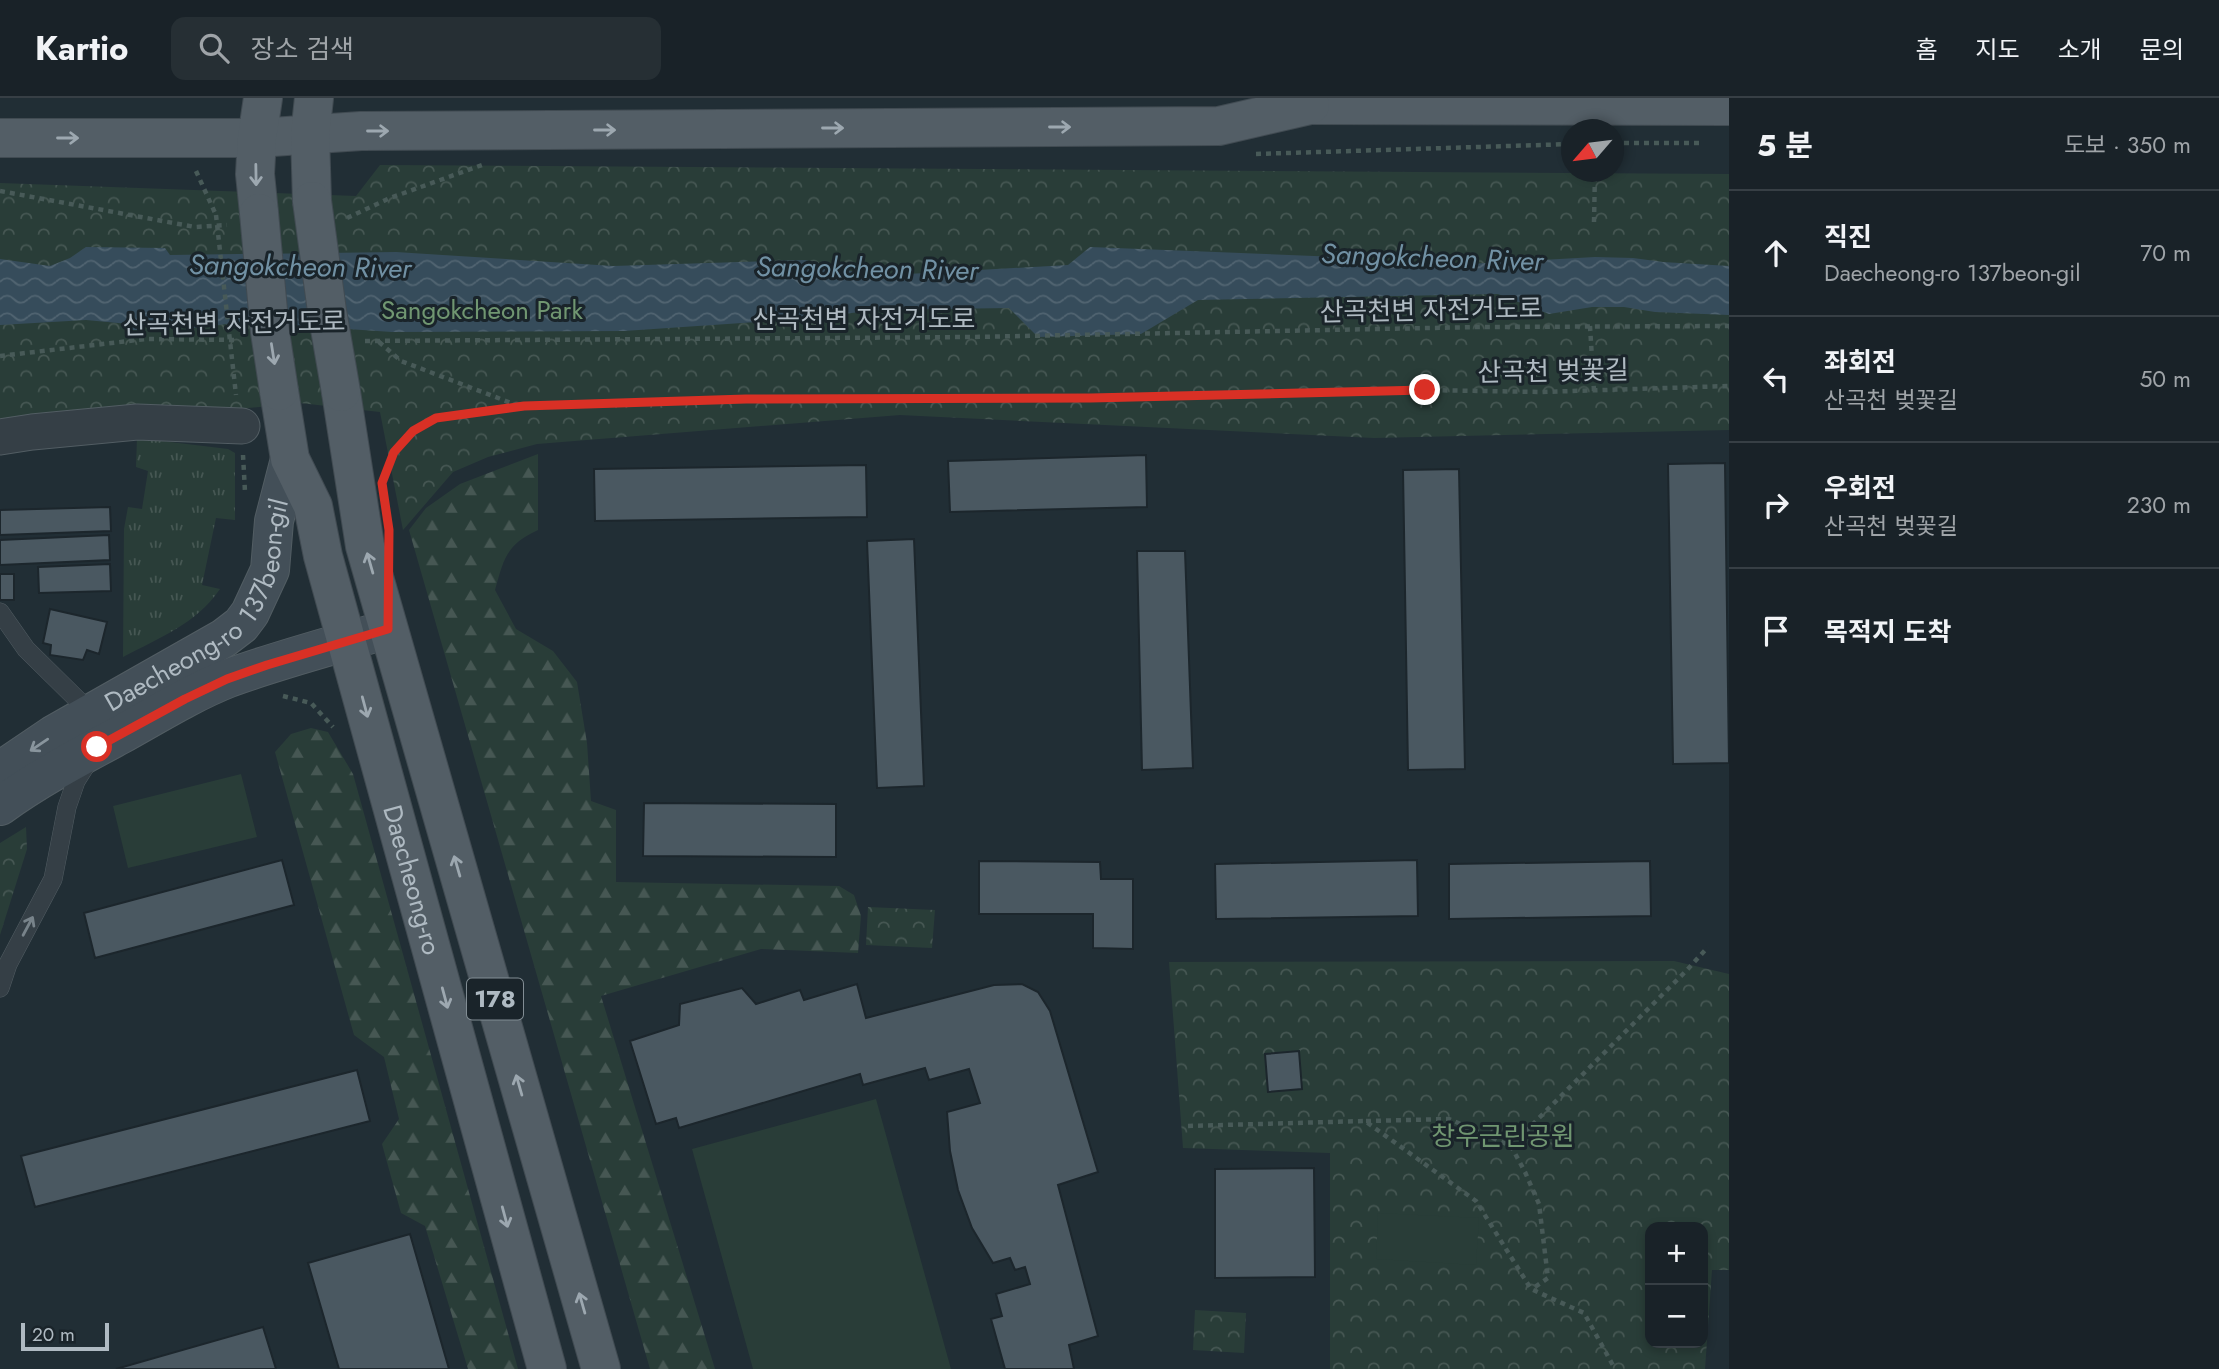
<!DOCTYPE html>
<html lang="ko">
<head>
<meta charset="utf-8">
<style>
	body { margin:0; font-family:Jost,"Noto Sans KR",sans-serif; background:#262f34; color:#f1f3f6 }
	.controls { position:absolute; right:21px; bottom:21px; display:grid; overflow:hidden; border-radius:14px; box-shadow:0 4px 10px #0003 }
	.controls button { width:63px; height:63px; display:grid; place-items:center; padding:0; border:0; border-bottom:2px solid #373f45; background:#192228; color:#f1f3f6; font:35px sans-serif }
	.compass { position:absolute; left:1561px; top:21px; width:63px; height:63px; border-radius:50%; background:#192228; box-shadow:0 4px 10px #0003; rotate:242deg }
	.scale { position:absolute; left:21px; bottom:18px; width:88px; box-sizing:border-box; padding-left:7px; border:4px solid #afbac2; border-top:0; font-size:19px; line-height:24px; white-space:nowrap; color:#afbac2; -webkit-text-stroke:5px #1a242a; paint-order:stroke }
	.stop { position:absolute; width:21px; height:21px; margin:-16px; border:5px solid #d93025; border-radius:50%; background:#fff }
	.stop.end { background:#d93025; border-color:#fff; box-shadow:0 2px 7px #0008 }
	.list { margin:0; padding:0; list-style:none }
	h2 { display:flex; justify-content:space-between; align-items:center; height:91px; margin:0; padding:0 28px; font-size:30px }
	h2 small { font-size:23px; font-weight:400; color:#9fa4a8 }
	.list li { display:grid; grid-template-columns:46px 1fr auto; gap:21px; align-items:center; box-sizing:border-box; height:126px; padding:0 28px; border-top:2px solid #373f45 }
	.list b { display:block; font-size:26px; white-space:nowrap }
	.list p { margin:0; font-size:23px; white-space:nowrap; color:#9fa4a8 }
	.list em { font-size:23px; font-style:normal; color:#9fa4a8 }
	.icon { flex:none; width:38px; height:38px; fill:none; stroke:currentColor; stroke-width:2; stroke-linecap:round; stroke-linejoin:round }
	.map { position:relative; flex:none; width:1729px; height:1271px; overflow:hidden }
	header { display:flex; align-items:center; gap:42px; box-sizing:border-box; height:98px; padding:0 35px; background:#192228; border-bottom:2px solid #373f45 }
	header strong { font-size:33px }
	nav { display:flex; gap:38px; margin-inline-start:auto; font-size:24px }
	.search { width:490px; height:63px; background:#262f34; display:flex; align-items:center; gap:18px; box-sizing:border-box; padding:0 24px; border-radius:14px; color:#9fa4a8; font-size:26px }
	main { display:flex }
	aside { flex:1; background:#192228 }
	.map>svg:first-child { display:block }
	.grass { fill:url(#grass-tufts) }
	.forest { fill:url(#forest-firs) }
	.park { fill:url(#park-crowns); fill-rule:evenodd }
	.pitch { fill:#293d38 }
	.water { fill:url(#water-waves) }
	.building { fill:#4a5861; stroke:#1c262c; stroke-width:2 }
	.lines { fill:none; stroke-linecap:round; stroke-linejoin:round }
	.lane-casing { stroke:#525d63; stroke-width:19 }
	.street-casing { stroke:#525d63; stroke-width:37 }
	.secondary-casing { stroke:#525d63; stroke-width:40 }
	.primary-casing { stroke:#414b52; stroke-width:40 }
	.path { stroke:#485a58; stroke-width:4.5; stroke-dasharray:5 5; stroke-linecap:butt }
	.lane { stroke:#353f46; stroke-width:18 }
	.street { stroke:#353f46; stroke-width:35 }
	.secondary { stroke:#434f58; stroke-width:38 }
	.primary { stroke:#535e66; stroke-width:38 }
	.primary-bridge-casing { stroke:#414b52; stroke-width:40; stroke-linecap:butt }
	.path-bridge { stroke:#485a58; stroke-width:4.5; stroke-dasharray:5 5; stroke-linecap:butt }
	.primary-bridge { stroke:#535e66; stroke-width:38 }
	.oneway { stroke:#9da8b0 }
	.oneway2 { stroke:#89959d }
	.oneway3 { stroke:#78838a }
	.route { stroke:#d93025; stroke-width:9 }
	.labels { text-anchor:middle; stroke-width:6; stroke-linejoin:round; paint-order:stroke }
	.shield { fill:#1a242a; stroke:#828d94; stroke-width:2 }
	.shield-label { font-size:24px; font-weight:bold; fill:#afbac2 }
	.park-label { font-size:26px; fill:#709671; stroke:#1a242a }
	.street-label { font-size:26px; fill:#afbac2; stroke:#1a242a }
	.water-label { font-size:28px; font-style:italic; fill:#7191a4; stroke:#1a242a }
</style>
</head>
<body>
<header>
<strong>Kartio</strong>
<div class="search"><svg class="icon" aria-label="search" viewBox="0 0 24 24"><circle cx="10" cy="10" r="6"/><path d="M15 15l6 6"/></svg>장소 검색</div>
<nav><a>홈</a><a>지도</a><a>소개</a><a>문의</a></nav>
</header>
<main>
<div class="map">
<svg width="1729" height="1271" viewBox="0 0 1729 1271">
	<defs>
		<pattern id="grass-tufts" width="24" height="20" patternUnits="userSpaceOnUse" patternTransform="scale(1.75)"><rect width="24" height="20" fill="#293d38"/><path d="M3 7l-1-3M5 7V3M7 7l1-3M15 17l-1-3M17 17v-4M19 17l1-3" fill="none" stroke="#465753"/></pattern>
		<pattern id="forest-firs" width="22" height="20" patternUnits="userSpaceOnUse" patternTransform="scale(1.75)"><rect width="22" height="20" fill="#293d38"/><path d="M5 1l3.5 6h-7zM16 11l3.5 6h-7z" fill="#465753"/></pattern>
		<pattern id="park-crowns" width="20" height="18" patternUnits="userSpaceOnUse" patternTransform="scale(1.75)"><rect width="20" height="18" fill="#293d38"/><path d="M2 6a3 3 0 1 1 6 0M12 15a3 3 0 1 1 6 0" fill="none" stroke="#465753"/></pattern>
		<pattern id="water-waves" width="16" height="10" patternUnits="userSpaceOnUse" patternTransform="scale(1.75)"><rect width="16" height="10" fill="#364c5b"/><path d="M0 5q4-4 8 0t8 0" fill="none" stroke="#516471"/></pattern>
	</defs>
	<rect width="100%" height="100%" fill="#212e35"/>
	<path class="grass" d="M137,340L228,351L235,355V422L216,420L202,487L220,491C196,526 159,540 123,559L124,431L128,409L142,411L148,373L136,369Z"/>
	<path class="forest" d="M538,356V432C506,447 504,460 495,492L516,531L553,553L577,584L587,645L591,703L616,712V784L839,788L854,797L861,818L858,855L761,851L601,898L715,1271H650L409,432L426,410L460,386Z
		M311,630L328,634L353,676L518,1271H468L425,1128L401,1115L382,1046L399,1021L384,959L354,937L275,654L291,636Z"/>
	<path class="park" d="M380,67L1729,76V332L1374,340L900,317L537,346L488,359L453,374L403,432L380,314L300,305L0,334V85L356,98Z
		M26,729L27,751L0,837V745Z
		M868,809L935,812L932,850L866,847Z
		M1674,863L1729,876V1172H1712L1705,1271H1330V1055L1183,1050L1169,864ZM1650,1129H1703V1245H1650Z
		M1195,1212L1246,1215L1244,1255L1193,1252Z"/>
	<path class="pitch" d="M241,676L257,739L128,770L113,708Z
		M876,1001L951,1271H753L692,1051Z
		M1378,1115L1479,1120L1476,1167L1376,1161Z"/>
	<path class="water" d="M86,149L165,150L170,157L396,154L613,168L805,162L872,178L1068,167L1090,149L1364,160L1398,170L1595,159L1633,160L1663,164L1729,168V217L1655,214L1624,209H1592L1549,216L1498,196L1198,202L1141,236L1038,239L1009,210L876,212L803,221L624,233L392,234L243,224L193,230L190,225L169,224L167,230L140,227L137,232H131L129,226L86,222L0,227V161L50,168L70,160Z"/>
	<path class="building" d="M1146,357L1147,409L950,414L948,363Z
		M1725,365L1729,665L1673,666L1668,366Z
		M866,367L867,419L595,423L594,371Z
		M1459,371L1465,671L1408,672L1403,372Z
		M110,409L111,433L0,437V412Z
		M109,437L110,462L0,467V442Z
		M914,441L924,688L877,690L867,443Z
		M1137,453H1185L1193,670L1142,672Z
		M110,466L111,493L39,495L38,469Z
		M0,476H14V502H0Z
		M50,511L107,524L99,556L87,552L83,562L50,557L51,547L43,545Z
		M644,705L836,706V759L643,758Z
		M282,762L294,807L95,860L84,815Z
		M1417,762L1418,818L1216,821L1215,766Z
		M979,763L1100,764L1101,781H1133V851L1093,850V816H979Z
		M1650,763L1651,818L1449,821V766Z
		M857,886L866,920L994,887L1022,886L1038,894L1050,913L1098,1074L1058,1087L1098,1238L1069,1247L1074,1271H1005L991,1221L1002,1218L996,1196L1030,1186L1025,1169L1015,1172L1010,1160L993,1165L972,1130L958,1092L950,1053L947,1014L980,1005L969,971L929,982L925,970L863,987L860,976L679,1030L676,1020L656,1026L630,943L679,927L680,906L742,890L756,906L800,892L804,902Z
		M1299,953L1302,991L1268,994L1265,956Z
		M357,972L370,1023L35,1109L21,1058Z
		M1314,1070L1315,1179L1215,1180V1071Z
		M410,1136L449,1271H339L308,1165Z
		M263,1229L276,1271H116Z"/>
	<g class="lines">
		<defs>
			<path id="lane" d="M0,514L26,551L91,615
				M0,890L8,866L53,781L67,709L76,683L88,664"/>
			<path id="street" d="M0,339L32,334L137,324L242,328"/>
			<g id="secondary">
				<path id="s1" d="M0,673L53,637L224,540L241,527L250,515L270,472L274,423L290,361"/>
				<path d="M0,708C37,681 79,659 120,637C156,617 191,595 229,580C281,561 336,547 388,531"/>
			</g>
			<g id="primary">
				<path d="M1284,5L1310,7L1729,8"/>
				<path d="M0,40H257L361,33L1219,28L1310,7"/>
				<path d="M312,103L310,37L314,0"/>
				<path d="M259,115L255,76L257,40L263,0"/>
				<path id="s2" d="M279,293L290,361L313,408L323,458L547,1271"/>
				<path d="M341,294L365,448L601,1271"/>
			</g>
		</defs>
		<use href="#lane" class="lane-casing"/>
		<use href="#street" class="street-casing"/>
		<use href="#secondary" class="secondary-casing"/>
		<use href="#primary" class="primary-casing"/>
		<path class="path" d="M1614,45H1700
			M1256,56L1572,46
			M196,73L216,117
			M0,93L195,129L227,127
			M347,120L390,100L482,67
			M1594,124L1595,74
			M1590,228L1594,293
			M365,243L972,239L1480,229L1729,228
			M379,244L401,263L519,308
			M0,258L146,241L237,242
			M243,357L245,394
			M388,371L394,354L413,333L436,321L524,308L746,301L1091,300L1425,292L1541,294L1729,288
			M283,598L311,605L333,629
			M1366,1023L1449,1021L1511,1048L1525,1074L1539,1106L1548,1180L1532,1191
			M1188,1028L1365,1023L1476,1103L1531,1191L1584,1215L1615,1271
			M1511,1048L1686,873L1708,849"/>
		<use href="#lane" class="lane"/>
		<use href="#street" class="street"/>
		<use href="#secondary" class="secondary"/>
		<use href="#primary" class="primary"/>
		<defs>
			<path id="primary-bridge" d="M312,103L327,213L341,294
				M259,115L270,234L279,293"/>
		</defs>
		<use href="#primary-bridge" class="primary-bridge-casing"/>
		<path class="path-bridge" d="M216,117L236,297"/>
		<use href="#primary-bridge" class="primary-bridge"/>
	</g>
	<defs><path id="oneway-shaft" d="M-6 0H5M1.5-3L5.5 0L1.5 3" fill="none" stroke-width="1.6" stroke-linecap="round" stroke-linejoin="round" transform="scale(1.75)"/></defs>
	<g class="oneway">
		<use href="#oneway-shaft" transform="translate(1060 29)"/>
		<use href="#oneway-shaft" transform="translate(833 30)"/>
		<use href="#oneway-shaft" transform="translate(605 32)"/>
		<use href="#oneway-shaft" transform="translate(378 33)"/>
		<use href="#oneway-shaft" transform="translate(68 40)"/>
		<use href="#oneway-shaft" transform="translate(256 77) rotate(89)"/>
		<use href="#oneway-shaft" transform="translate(273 256) rotate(81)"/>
		<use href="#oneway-shaft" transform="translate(370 465) rotate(-106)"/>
		<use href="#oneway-shaft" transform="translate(365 609) rotate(75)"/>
		<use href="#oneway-shaft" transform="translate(457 768) rotate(-106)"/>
		<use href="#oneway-shaft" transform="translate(445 900) rotate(75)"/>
		<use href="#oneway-shaft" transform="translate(519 987) rotate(-106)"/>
		<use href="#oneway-shaft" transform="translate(505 1119) rotate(75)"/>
		<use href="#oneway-shaft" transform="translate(582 1205) rotate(-106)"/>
	</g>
	<use class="oneway2" href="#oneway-shaft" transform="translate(39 647) rotate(146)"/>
	<use class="oneway3" href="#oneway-shaft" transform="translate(28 828) rotate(-62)"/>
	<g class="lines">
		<path class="route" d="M97,649L185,601L227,581L267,567L388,531L389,432L382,385L394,354L413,333L436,320L524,308L746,301L1091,300L1425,292"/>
	</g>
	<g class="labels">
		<rect class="shield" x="467" y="880.5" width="56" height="41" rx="5"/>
		<g class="shield-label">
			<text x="495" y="909">178</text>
		</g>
		<g class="park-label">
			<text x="482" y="221">Sangokcheon Park</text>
			<text x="1503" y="1047">창우근린공원</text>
		</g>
		<g class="street-label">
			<text transform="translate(1431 212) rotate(-1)" y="9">산곡천변 자전거도로</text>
			<text x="864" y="230">산곡천변 자전거도로</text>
			<text transform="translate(234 225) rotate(-1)" y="9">산곡천변 자전거도로</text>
			<text transform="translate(1553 273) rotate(-1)" y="9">산곡천 벚꽃길</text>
			<text dy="9" stroke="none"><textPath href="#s1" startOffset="271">Daecheong-ro 137beon-gil</textPath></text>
			<text dy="9" stroke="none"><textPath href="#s2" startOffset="508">Daecheong-ro</textPath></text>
		</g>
		<g class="water-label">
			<text transform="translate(1432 159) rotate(2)" y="10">Sangokcheon River</text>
			<text transform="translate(300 168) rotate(1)" y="10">Sangokcheon River</text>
			<text transform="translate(867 170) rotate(1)" y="10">Sangokcheon River</text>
		</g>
	</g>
</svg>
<div class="controls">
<button>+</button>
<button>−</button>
</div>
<svg class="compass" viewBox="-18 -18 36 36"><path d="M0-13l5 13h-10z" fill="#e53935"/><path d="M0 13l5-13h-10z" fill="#9fa4a8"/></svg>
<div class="scale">20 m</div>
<div class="stop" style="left:97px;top:649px"></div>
<div class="stop end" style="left:1425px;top:292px"></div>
</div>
<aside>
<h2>5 분<small>도보 · 350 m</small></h2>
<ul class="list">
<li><svg class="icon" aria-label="ahead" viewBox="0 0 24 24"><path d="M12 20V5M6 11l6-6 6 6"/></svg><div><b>직진</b><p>Daecheong-ro 137beon-gil</p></div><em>70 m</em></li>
<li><svg class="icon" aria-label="left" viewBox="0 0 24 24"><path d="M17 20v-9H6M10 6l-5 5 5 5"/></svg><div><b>좌회전</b><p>산곡천 벚꽃길</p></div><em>50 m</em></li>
<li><svg class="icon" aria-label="right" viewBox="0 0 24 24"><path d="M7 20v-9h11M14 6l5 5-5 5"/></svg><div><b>우회전</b><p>산곡천 벚꽃길</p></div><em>230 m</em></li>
<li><svg class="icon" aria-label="arrive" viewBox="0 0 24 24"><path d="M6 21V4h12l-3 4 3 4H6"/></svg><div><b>목적지 도착</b></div></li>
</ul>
</aside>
</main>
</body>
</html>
